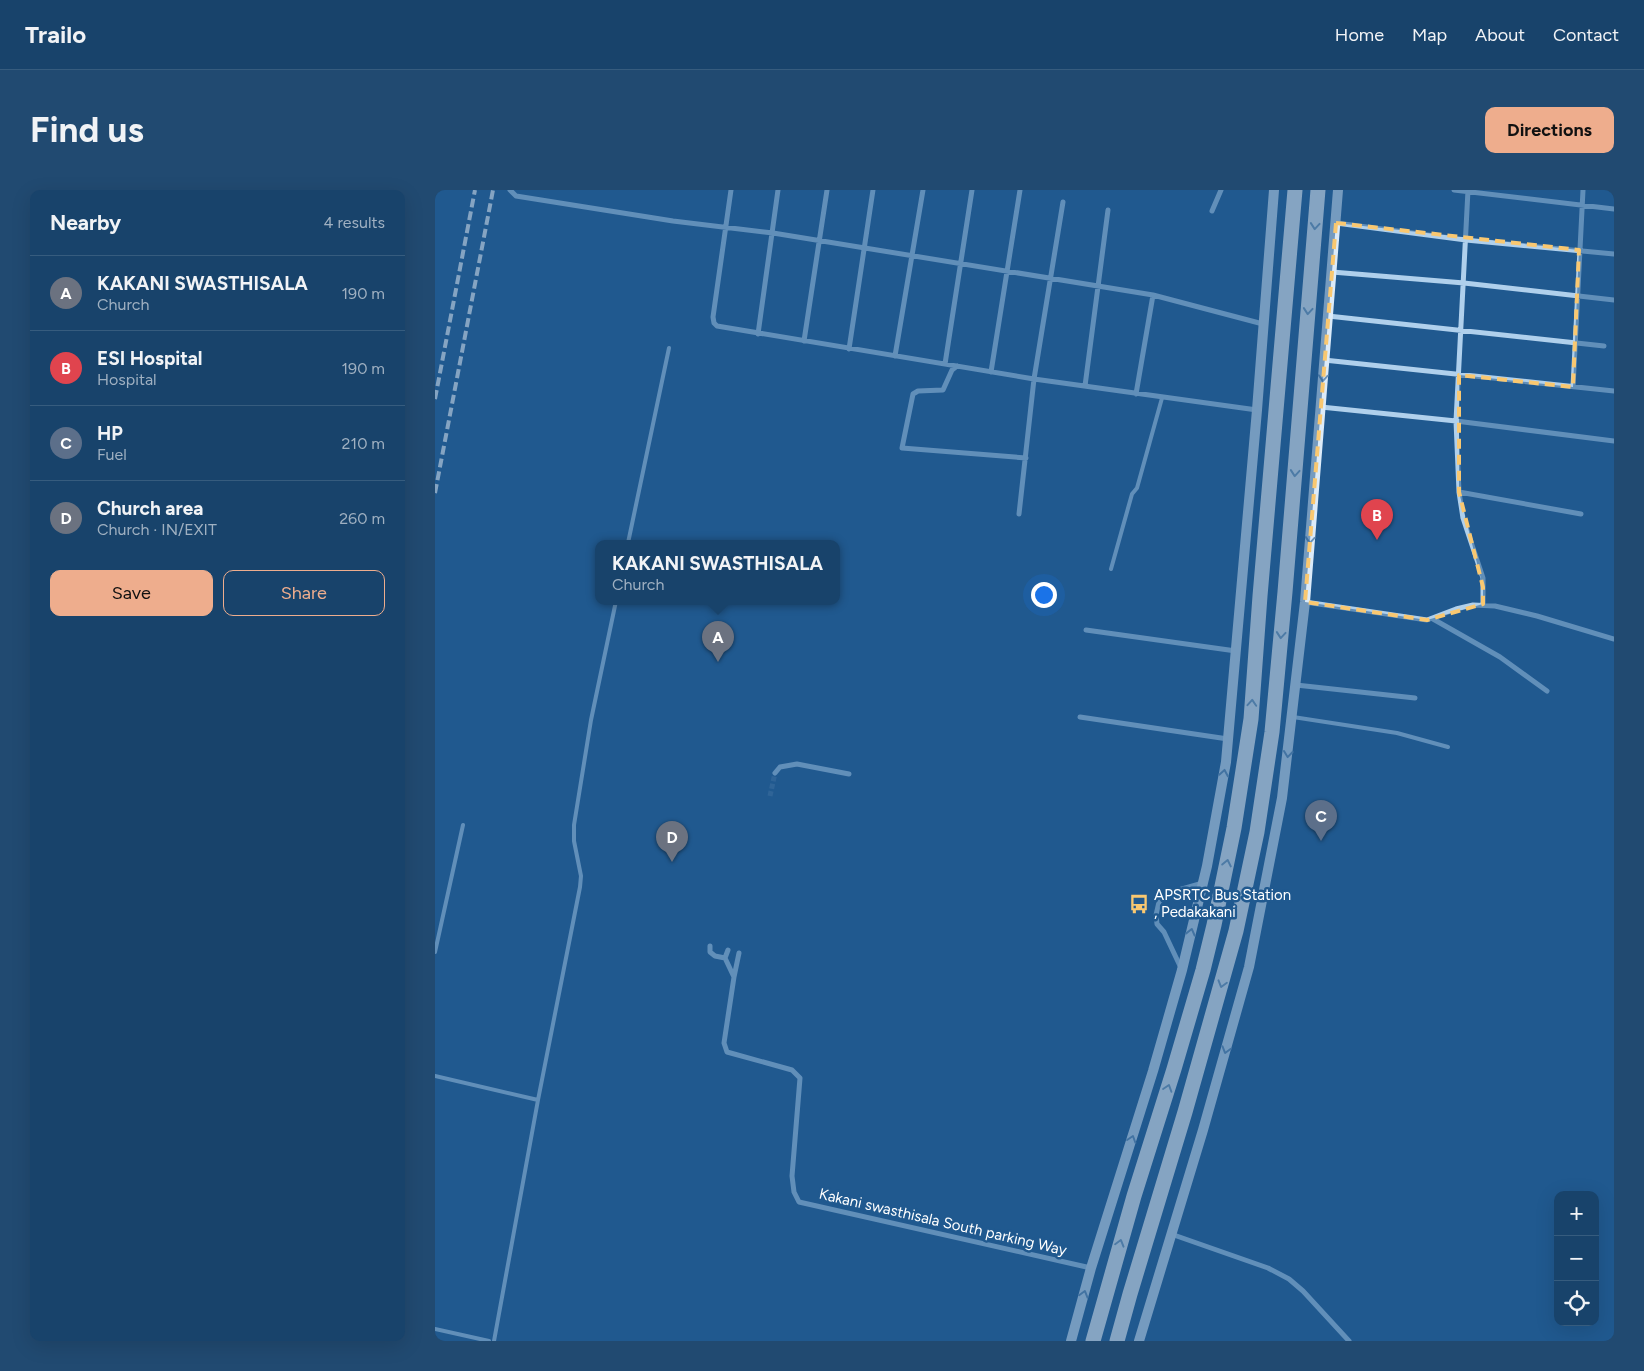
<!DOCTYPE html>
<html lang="en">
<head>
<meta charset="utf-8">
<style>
	body { margin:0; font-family:Figtree,sans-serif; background:#214a71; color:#f1f3f6 }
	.controls { position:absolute; right:15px; bottom:15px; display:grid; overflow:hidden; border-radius:10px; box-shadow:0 5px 20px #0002 }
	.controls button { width:45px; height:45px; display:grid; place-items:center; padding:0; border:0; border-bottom:1px solid #365c7e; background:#18436b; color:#f1f3f6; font:25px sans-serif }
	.you { position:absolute; left:608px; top:404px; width:18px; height:18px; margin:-12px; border:4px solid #fff; border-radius:50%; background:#1a73e8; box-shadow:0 0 0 8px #1a73e833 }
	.badge { display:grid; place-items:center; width:32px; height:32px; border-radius:50%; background:#eead8d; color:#fff; font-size:16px; font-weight:700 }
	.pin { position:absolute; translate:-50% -41px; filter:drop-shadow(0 1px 2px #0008) }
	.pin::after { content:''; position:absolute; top:26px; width:18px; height:15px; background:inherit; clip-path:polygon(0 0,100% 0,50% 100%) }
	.popup { position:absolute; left:160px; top:350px; width:245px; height:65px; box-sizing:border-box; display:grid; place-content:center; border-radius:10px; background:#18436b; filter:drop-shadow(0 1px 4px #0005); font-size:16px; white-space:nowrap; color:#9fb0c1 }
	.popup b { font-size:19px; color:#f1f3f6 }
	.popup::after { content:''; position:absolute; left:50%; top:100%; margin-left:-10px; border:10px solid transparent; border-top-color:#18436b }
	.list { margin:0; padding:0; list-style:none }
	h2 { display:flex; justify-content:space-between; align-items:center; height:65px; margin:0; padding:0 20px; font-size:21px }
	h2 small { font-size:16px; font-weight:400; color:#9fb0c1 }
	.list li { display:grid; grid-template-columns:32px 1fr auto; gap:15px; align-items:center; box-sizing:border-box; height:75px; padding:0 20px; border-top:1px solid #365c7e }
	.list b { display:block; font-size:19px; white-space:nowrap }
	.list p { margin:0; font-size:16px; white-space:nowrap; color:#9fb0c1 }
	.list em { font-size:16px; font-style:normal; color:#9fb0c1 }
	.actions { display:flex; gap:10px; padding:15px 20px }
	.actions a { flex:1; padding:11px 0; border:1px solid #eead8d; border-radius:10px; text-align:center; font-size:18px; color:#eead8d }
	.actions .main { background:#eead8d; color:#111 }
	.icon { flex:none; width:28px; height:28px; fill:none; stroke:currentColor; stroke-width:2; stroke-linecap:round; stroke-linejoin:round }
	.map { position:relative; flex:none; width:1179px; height:1151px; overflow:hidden; border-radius:10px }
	header { display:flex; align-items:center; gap:30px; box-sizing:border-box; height:70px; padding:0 25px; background:#18436b; border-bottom:1px solid #365c7e }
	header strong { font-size:24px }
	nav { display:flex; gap:28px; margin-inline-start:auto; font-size:18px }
	.intro { display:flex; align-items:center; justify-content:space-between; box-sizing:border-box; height:120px; padding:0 30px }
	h1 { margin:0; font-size:35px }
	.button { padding:12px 22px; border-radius:10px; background:#eead8d; color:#111; font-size:18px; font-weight:700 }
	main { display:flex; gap:30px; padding:0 30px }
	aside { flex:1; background:#18436b; border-radius:10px; box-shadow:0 5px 20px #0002 }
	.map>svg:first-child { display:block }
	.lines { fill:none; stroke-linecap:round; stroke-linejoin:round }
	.street-tunnel { stroke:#4172a0; stroke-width:5; stroke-dasharray:5 2.5; stroke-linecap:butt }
	.lane { stroke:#b0d0ec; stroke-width:4 }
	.street { stroke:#b0d0ec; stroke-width:5 }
	.secondary { stroke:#dcebf9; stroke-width:10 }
	.highway { stroke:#fff; stroke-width:15 }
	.rail { stroke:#fff; stroke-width:4; stroke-dasharray:9 4; stroke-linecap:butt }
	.oneway { stroke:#84a4c1 }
	.oneway2 { stroke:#6b93b9 }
	.marked { fill:none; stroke:#f9c871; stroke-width:4; stroke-dasharray:10 6; stroke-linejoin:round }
	.labels { text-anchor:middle; stroke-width:5; stroke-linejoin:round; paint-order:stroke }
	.poi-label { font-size:15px; fill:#fff; stroke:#20598f; text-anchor:start }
	.street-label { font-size:15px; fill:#fff; stroke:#20598f }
</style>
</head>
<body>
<header>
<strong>Trailo</strong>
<nav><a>Home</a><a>Map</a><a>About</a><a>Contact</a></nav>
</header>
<div class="intro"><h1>Find us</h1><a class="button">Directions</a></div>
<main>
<aside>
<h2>Nearby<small>4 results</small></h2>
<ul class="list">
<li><span class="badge" style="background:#6b7280">A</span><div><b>KAKANI SWASTHISALA</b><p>Church</p></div><em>190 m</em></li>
<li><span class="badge" style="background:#e0444e">B</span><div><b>ESI Hospital</b><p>Hospital</p></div><em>190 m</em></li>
<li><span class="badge" style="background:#5c6f8a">C</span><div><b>HP</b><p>Fuel</p></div><em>210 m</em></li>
<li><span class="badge" style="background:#6b7280">D</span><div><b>Church area</b><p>Church · IN/EXIT</p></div><em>260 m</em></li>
</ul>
<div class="actions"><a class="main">Save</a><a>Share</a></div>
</aside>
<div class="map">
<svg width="1179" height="1151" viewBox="0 0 1179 1151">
	<rect width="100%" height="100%" fill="#20598f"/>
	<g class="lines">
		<path class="street-tunnel" d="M335,606L340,583"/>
		<path class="lane" d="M193,353L234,158
			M676,379L697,304L702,298L727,208
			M858,527L962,543L1013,557
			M0,762L28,635
			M0,886L103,910
			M0,1139L54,1151
			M59,1151L103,910L145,697L146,686L139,651V635L156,530L181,411"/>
		<path class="street" d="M75,0L81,6L238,31L338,43L718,105L828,134
			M296,0L278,127L279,133L282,136L599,189L822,220
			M1019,0L1179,19
			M1033,0L1021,231L1024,302L1028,328L1048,388V414
			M777,21L786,0
			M901,33L1031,50L1179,64
			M897,82L1029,93L1179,110
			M893,126L1169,156
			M323,144L343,0
			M369,151L392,0
			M414,159L438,0
			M460,166L488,0
			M889,170L1179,201
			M510,174L537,0
			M522,176L517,180L508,200L483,201L478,204L467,258L591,268
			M556,182L585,0
			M650,196L673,20
			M1138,197L1148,0
			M701,204L718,105
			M886,217L1021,231L1179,251
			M1024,302L1146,324
			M584,324L599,189L628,12
			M870,412L992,430L1021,419L1038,415L1060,416L1102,426L1179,449
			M998,429L1065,467L1112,501
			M651,440L801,461
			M861,495L980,508
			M645,527L793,549
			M340,583L345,577L362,574L414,584
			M275,756V762L280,766L290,768
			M293,760L290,768L299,787L289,853L292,862L357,880L365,888L357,986L359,1002L364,1012L656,1078
			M746,778L729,742L722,734L721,725L724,712L733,703L768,693
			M299,787L304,763
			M736,1044L833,1078L854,1089L868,1101L914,1151"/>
		<path class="secondary" d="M636,1151L656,1078L718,881L747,780L772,676L791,572L822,220L839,0
			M704,1151L768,940L814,777L847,608L870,412L903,0"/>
		<path class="highway" d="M658,1151L699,1006L739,879L768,780L779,735L799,638L816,529L825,406L860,0
			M682,1151L695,1104L750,922L801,741L822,642L837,542L850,402L883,0"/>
		<path class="rail" d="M0,209L40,0
			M0,303L58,0"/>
	</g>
	<defs><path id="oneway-chevron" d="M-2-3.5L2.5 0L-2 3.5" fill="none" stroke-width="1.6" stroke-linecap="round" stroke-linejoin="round" transform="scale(1.25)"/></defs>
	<g class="oneway">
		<use href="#oneway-chevron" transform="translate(880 36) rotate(95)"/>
		<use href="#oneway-chevron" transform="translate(873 121) rotate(95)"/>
		<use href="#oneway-chevron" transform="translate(860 283) rotate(95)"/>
		<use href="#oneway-chevron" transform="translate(846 445) rotate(95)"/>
		<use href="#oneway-chevron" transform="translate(817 513) rotate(-86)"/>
		<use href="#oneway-chevron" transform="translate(792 673) rotate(-78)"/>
		<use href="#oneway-chevron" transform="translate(787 794) rotate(106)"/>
		<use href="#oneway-chevron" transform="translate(733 898) rotate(-72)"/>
		<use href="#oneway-chevron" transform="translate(685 1053) rotate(-74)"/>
	</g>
	<g class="oneway2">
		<use href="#oneway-chevron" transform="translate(888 188) rotate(94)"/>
		<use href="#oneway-chevron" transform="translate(875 350) rotate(95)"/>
		<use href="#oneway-chevron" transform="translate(853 564) rotate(97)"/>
		<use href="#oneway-chevron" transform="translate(789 583) rotate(-80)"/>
		<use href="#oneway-chevron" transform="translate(756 742) rotate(-76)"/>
		<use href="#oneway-chevron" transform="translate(791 860) rotate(106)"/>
		<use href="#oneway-chevron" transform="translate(697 949) rotate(-72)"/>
		<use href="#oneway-chevron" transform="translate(649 1104) rotate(-74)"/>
	</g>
	<path d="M0 0H1179V1151H0ZM901,33L1144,60L1138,197L1024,185V302L1048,397V414L992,430L870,412Z" fill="#20598f" fill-opacity=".55" fill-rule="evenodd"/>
	<path class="marked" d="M901,33L1144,60L1138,197L1024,185V302L1048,397V414L992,430L870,412Z"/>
	<defs>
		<symbol id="bus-bare" viewBox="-9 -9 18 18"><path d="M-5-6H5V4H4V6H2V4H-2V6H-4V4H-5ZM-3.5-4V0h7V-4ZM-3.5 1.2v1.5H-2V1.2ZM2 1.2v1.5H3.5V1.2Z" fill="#f9c871" stroke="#20598f" stroke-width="2.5" paint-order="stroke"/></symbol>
	</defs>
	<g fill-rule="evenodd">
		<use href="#bus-bare" x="690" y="700" width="28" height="28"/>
	</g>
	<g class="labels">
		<g class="poi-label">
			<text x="719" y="710">APSRTC Bus Station<tspan x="719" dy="17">, Pedakakani</tspan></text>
		</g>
		<g class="street-label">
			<text transform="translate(508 1032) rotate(13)" y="5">Kakani swasthisala South parking Way</text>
		</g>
	</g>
</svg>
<div class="controls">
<button>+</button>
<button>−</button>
<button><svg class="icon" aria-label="locate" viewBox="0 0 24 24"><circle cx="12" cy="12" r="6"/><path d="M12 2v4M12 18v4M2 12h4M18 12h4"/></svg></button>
</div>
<div class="you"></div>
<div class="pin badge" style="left:283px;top:472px;background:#6b7280">A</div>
<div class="popup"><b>KAKANI SWASTHISALA</b>Church</div>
<div class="pin badge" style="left:942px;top:350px;background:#e0444e">B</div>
<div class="pin badge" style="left:886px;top:651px;background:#5c6f8a">C</div>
<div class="pin badge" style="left:237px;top:672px;background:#6b7280">D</div>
</div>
</main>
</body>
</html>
